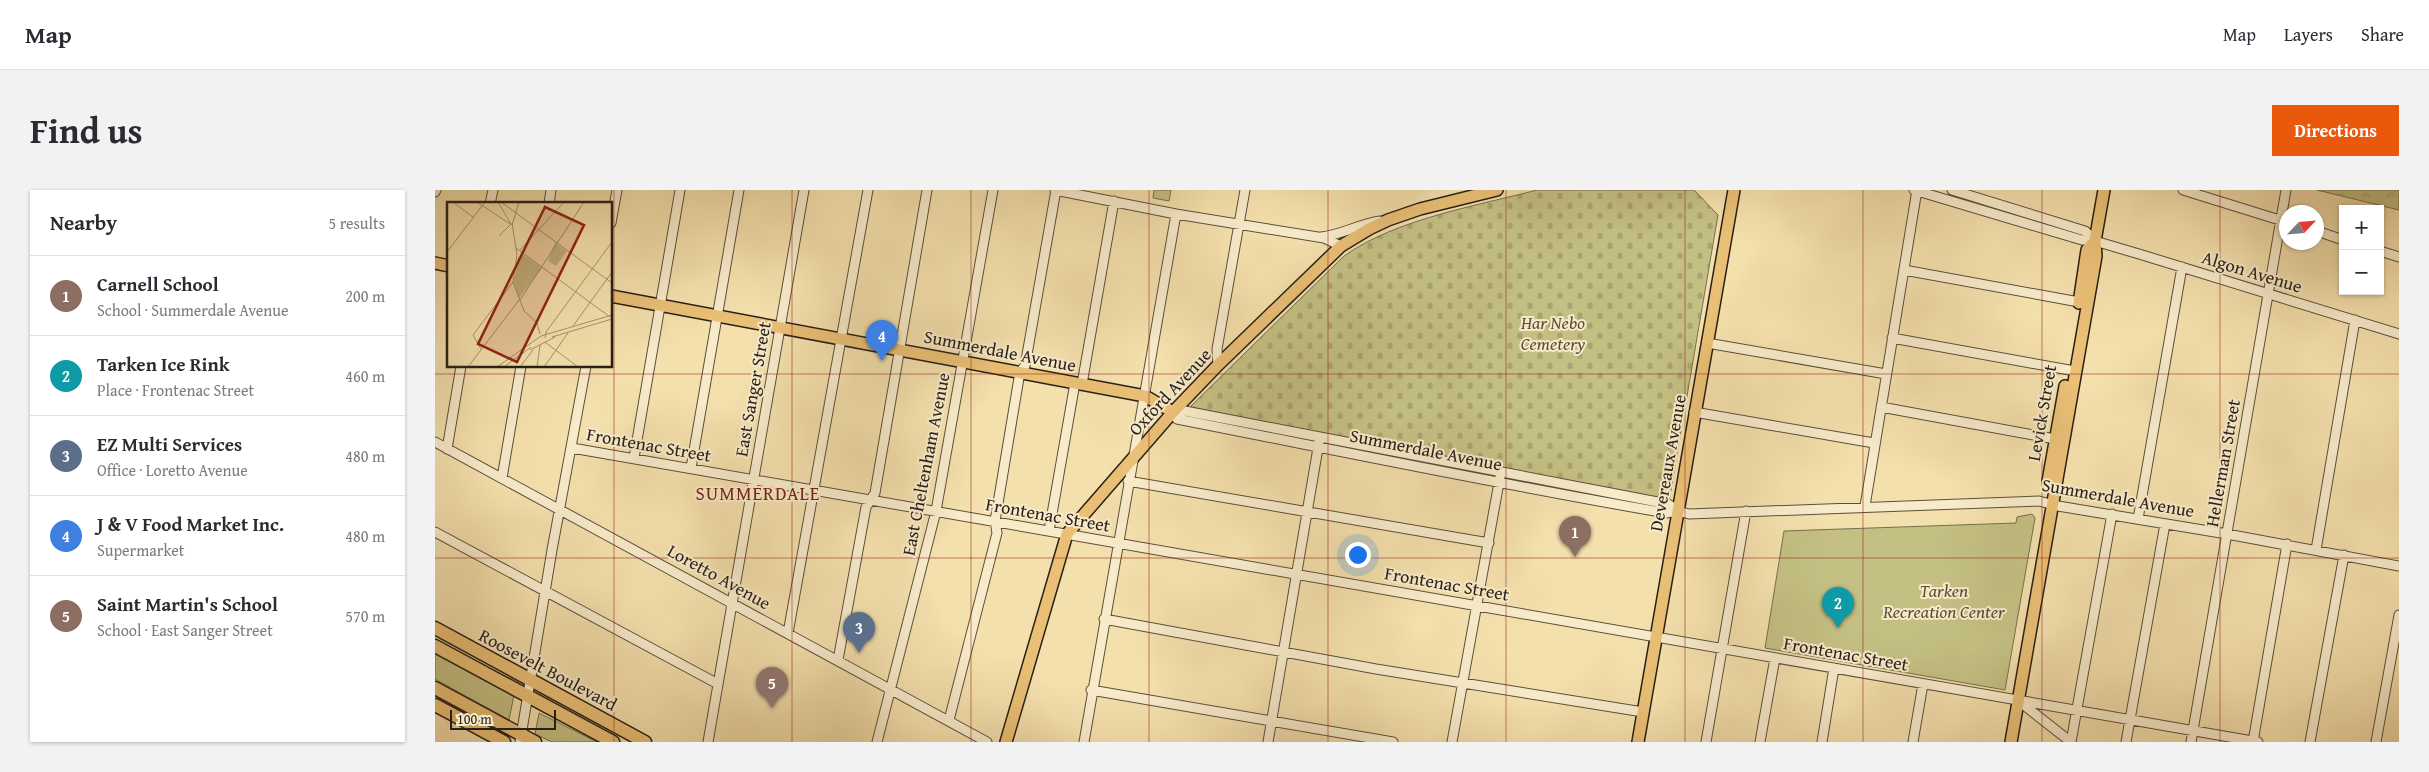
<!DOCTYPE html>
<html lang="en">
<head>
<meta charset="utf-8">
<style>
	body { margin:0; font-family:"Gentium Book Plus",serif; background:#f2f2f3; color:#2b2b33 }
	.controls { position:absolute; right:15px; top:15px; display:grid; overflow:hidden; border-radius:0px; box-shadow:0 1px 4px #0004 }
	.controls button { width:45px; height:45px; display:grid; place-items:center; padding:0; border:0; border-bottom:1px solid #e1e1e2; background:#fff; color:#2b2b33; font:25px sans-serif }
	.compass { position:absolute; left:1844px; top:15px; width:45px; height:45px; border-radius:50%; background:#fff; box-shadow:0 1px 4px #0004; rotate:64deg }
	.scale { position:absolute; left:15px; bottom:12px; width:106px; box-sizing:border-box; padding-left:5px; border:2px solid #281f17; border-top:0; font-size:14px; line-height:18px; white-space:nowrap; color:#281f17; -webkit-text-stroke:4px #f8ebca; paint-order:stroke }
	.you { position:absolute; left:922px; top:364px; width:18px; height:18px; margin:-12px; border:4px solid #fff; border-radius:50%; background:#1a73e8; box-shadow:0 0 0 8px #1a73e833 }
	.badge { display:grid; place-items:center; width:32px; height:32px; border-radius:50%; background:#ea580c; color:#fff; font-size:16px; font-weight:700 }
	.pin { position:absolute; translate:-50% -41px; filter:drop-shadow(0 1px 2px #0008) }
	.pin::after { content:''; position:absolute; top:26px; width:18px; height:15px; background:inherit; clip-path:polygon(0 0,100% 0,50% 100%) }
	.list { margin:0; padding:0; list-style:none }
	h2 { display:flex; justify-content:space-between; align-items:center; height:65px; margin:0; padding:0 20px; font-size:21px }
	h2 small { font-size:16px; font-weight:400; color:#7c7c81 }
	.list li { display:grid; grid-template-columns:32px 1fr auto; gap:15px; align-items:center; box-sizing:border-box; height:80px; padding:0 20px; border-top:1px solid #e1e1e2 }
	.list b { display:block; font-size:19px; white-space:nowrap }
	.list p { margin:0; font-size:16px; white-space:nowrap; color:#7c7c81 }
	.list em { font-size:16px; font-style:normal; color:#7c7c81 }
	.map { position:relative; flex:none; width:1964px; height:552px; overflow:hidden; border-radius:0px }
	header { display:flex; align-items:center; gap:30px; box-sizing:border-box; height:70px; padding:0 25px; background:#fff; border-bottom:1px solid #e1e1e2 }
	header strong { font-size:24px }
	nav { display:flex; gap:28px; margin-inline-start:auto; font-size:18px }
	.intro { display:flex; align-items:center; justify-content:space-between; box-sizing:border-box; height:120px; padding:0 30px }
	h1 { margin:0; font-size:35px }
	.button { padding:12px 22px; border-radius:0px; background:#ea580c; color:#fff; font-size:18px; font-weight:700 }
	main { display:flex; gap:30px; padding:0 30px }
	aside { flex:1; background:#fff; border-radius:0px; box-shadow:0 1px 4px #0004 }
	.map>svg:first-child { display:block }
	.green { fill:#c4c084; stroke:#76704e }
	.forest { fill:url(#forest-crowns); stroke:#76704e }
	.cemetery { fill:url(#cemetery-stones); stroke:#76704e }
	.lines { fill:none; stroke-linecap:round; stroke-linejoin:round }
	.minor-casing { stroke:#5b4f3c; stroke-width:11 }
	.major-casing { stroke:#281f17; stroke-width:14 }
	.highway-casing { stroke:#281f17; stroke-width:15 }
	.minor { stroke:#f8ebca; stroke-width:9 }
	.major { stroke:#eac076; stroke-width:11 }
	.highway { stroke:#eac076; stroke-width:12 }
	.grid { fill:none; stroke:#8f2418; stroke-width:1; stroke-opacity:0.55 }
	.labels { text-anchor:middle; stroke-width:4; stroke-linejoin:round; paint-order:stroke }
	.street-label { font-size:18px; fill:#281f17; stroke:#f8ebca }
	.park-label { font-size:18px; font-style:italic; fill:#574f38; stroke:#f8ebca }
	.neighbourhood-label { font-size:19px; letter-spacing:1px; fill:#7a1f14; stroke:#f8ebca }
	.inset-road { fill:none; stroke:#a29371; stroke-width:1 }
	.view { fill:#8f2418; fill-opacity:0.15; stroke:#8f2418; stroke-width:2.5 }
	.inset-edge { fill:none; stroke:#281f17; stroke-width:2.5 }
</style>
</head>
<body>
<header>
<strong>Map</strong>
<nav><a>Map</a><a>Layers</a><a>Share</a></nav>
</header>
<div class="intro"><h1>Find us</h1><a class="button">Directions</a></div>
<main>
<aside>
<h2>Nearby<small>5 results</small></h2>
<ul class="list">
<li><span class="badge" style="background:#8d6e63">1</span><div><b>Carnell School</b><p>School · Summerdale Avenue</p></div><em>200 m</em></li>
<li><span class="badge" style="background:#0f9aa8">2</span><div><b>Tarken Ice Rink</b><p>Place · Frontenac Street</p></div><em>460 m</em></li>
<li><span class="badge" style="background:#5c6f8a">3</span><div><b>EZ Multi Services</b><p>Office · Loretto Avenue</p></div><em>480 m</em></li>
<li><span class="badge" style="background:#3f7fe0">4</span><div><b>J &amp; V Food Market Inc.</b><p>Supermarket</p></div><em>480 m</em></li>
<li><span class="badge" style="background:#8d6e63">5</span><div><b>Saint Martin's School</b><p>School · East Sanger Street</p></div><em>570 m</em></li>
</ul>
</aside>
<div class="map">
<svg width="1964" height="552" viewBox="0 0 1964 552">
	<defs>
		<pattern id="forest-crowns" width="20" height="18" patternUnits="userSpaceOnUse" patternTransform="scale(1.25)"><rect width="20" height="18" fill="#c4c084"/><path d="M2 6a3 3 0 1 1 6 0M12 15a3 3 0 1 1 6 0" fill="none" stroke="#a8a571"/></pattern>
		<pattern id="cemetery-stones" width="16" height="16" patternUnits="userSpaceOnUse" patternTransform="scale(1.25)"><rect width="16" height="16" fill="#c4c084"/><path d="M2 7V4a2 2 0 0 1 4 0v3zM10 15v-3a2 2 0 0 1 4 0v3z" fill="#a8a571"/></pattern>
	</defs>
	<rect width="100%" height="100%" fill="#f4e0ad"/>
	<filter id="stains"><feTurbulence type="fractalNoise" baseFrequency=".004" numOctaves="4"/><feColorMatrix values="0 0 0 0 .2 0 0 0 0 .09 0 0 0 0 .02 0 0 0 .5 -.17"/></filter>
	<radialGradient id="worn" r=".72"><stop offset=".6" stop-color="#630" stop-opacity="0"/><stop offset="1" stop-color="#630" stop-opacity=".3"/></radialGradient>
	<path class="green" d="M719,0H736L734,11L718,8Z
		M1597,324L1600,328L1570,500L1330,458L1349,341L1581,333L1582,327Z
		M0,463L79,505L74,530L0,489Z
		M104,523L162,552H117L100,544Z"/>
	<path class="forest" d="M1882,0H1964V20Z"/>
	<path class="cemetery" d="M1102,0H1259L1283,25L1234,311L755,217L909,66C961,29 1041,16 1102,0Z"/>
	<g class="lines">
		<defs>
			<path id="minor" d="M620,0L741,24L889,48L906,56
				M1479,0L1647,50L1660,51L1704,64L1964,144
				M1517,0L1650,41L1660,51
				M1748,0L1851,32
				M0,2L1,0
				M55,14L58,0
				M114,14L116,0
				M176,33L182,0
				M1882,41L1908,50
				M886,47C907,45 924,34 945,31
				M1945,61L1964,67
				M1469,80L1644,112
				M1457,148L1640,181
				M1272,153L1451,184
				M783,175L782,159L810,0
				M647,194L679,11
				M1446,217L1620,249
				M1259,222L1439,253
				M0,252L552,552
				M137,258L1823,552
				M12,259L26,176
				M199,268L245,0
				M256,278L304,0
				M67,288L86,176
				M693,291L1054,353
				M1430,316L1482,0
				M1243,321L1231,323C1068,295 905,261 742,229L738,222L750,221L1233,314L1243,321L1254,324L1604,311L1623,316L1792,344L1964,376
				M1703,329L1747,77
				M614,341L640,193
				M0,342L283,494
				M1881,360L1920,130
				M669,429L941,479L1208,522
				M353,443L433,0
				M403,470L431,317L440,303L492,0
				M656,500L958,552
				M1585,512L1636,552L1677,324
				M514,530L562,343L560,331L585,182L590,176L621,0
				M85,552L117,360L151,176
				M273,552L369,0
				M442,552L501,321L558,0
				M649,552L741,24
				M833,552L884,252
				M1017,552L1065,287
				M1271,552L1311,321
				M1325,552L1340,468
				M1387,552L1399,478
				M1478,552L1488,494
				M1691,552L1730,334
				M1756,552L1851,0
				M1818,552L1852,354
				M1875,552L1909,365
				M1941,552L1964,425"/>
			<path id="major" d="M0,73L14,76
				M176,106L710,206L738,222
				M1644,113L1652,60L1660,51
				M1613,291L1630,196
				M571,552L632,344L738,222L783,175L906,56L934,39L953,30L985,19L1062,0
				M1203,552L1299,0
				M1576,552L1661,66L1660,51L1669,0"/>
			<path id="highway" d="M0,438L210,552
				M0,456L178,552
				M0,498L100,552
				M0,515L69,552"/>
		</defs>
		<use href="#minor" class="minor-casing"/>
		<use href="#major" class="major-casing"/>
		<use href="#highway" class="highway-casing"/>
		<use href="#minor" class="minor"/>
		<use href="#major" class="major"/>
		<use href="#highway" class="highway"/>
	</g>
	<path class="grid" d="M179,0V552M357,0V552M536,0V552M714,0V552M893,0V552M1071,0V552M1250,0V552M1428,0V552M1607,0V552M1785,0V552M0,184H1964M0,368H1964"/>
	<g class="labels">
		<g class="street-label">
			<text transform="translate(1817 82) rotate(17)" y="6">Algon Avenue</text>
			<text transform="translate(565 161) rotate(11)" y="6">Summerdale Avenue</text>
			<text transform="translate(318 199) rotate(-80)" y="6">East Sanger Street</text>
			<text transform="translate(735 202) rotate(-47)" y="6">Oxford Avenue</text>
			<text transform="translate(1607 223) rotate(-80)" y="6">Levick Street</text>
			<text transform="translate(214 255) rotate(10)" y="6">Frontenac Street</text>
			<text transform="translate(991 260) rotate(11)" y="6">Summerdale Avenue</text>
			<text transform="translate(1233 273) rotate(-80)" y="6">Devereaux Avenue</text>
			<text transform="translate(1788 273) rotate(-80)" y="6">Hellerman Street</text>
			<text transform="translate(491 274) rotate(-79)" y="6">East Cheltenham Avenue</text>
			<text transform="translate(1683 308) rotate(10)" y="6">Summerdale Avenue</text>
			<text transform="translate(613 325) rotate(10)" y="6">Frontenac Street</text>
			<text transform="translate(284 387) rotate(29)" y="6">Loretto Avenue</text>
			<text transform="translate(1012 394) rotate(10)" y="6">Frontenac Street</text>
			<text transform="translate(1411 464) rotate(10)" y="6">Frontenac Street</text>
			<text transform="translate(113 480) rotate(28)" y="6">Roosevelt Boulevard</text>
		</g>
		<g class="park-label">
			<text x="1118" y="139">Har Nebo<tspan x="1118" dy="21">Cemetery</tspan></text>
			<text x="1509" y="407">Tarken<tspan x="1509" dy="21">Recreation Center</tspan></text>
		</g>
		<g class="neighbourhood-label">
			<text x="323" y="310">SUMMERDALE</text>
		</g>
	</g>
	<g transform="translate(12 12)">
		<rect width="165" height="165" fill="#f4e0ad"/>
		<path d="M108,41L120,49L109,64L101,59Z" fill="#c4c084"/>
		<path d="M77,53L95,66L72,96L67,80L71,55Z" fill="#c4c084"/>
		<path class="inset-road" d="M6,0L27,16M30,0L63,22M51,0L64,22L52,34M54,0L165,81M65,21L70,53L66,80L77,109L90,121L93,132M65,23L72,0M69,46L163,115M72,49L117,0M0,50L38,0M73,98L137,0M126,124L165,70M105,135L165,117M98,136L99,130L165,40M98,140L131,165M34,147L26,133L66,80M83,148L108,135M21,165L72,98M50,165L94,134L165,113M57,165L84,145M73,165L86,148M90,165L93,143M97,165L121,131"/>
		<path class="view" d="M98,5L137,23L70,160L31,142Z"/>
		<rect width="165" height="165" class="inset-edge"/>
	</g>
	<rect width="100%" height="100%" filter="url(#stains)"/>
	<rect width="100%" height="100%" fill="url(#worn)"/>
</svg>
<div class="controls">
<button>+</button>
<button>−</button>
</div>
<svg class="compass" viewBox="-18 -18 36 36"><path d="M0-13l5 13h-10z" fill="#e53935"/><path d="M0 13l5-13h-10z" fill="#7c7c81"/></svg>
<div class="scale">100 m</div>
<div class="you"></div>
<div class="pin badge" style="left:1140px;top:367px;background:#8d6e63">1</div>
<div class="pin badge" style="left:1403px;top:438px;background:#0f9aa8">2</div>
<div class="pin badge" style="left:424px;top:463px;background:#5c6f8a">3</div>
<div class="pin badge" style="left:447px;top:171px;background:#3f7fe0">4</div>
<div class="pin badge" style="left:337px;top:518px;background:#8d6e63">5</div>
</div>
</main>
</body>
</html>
